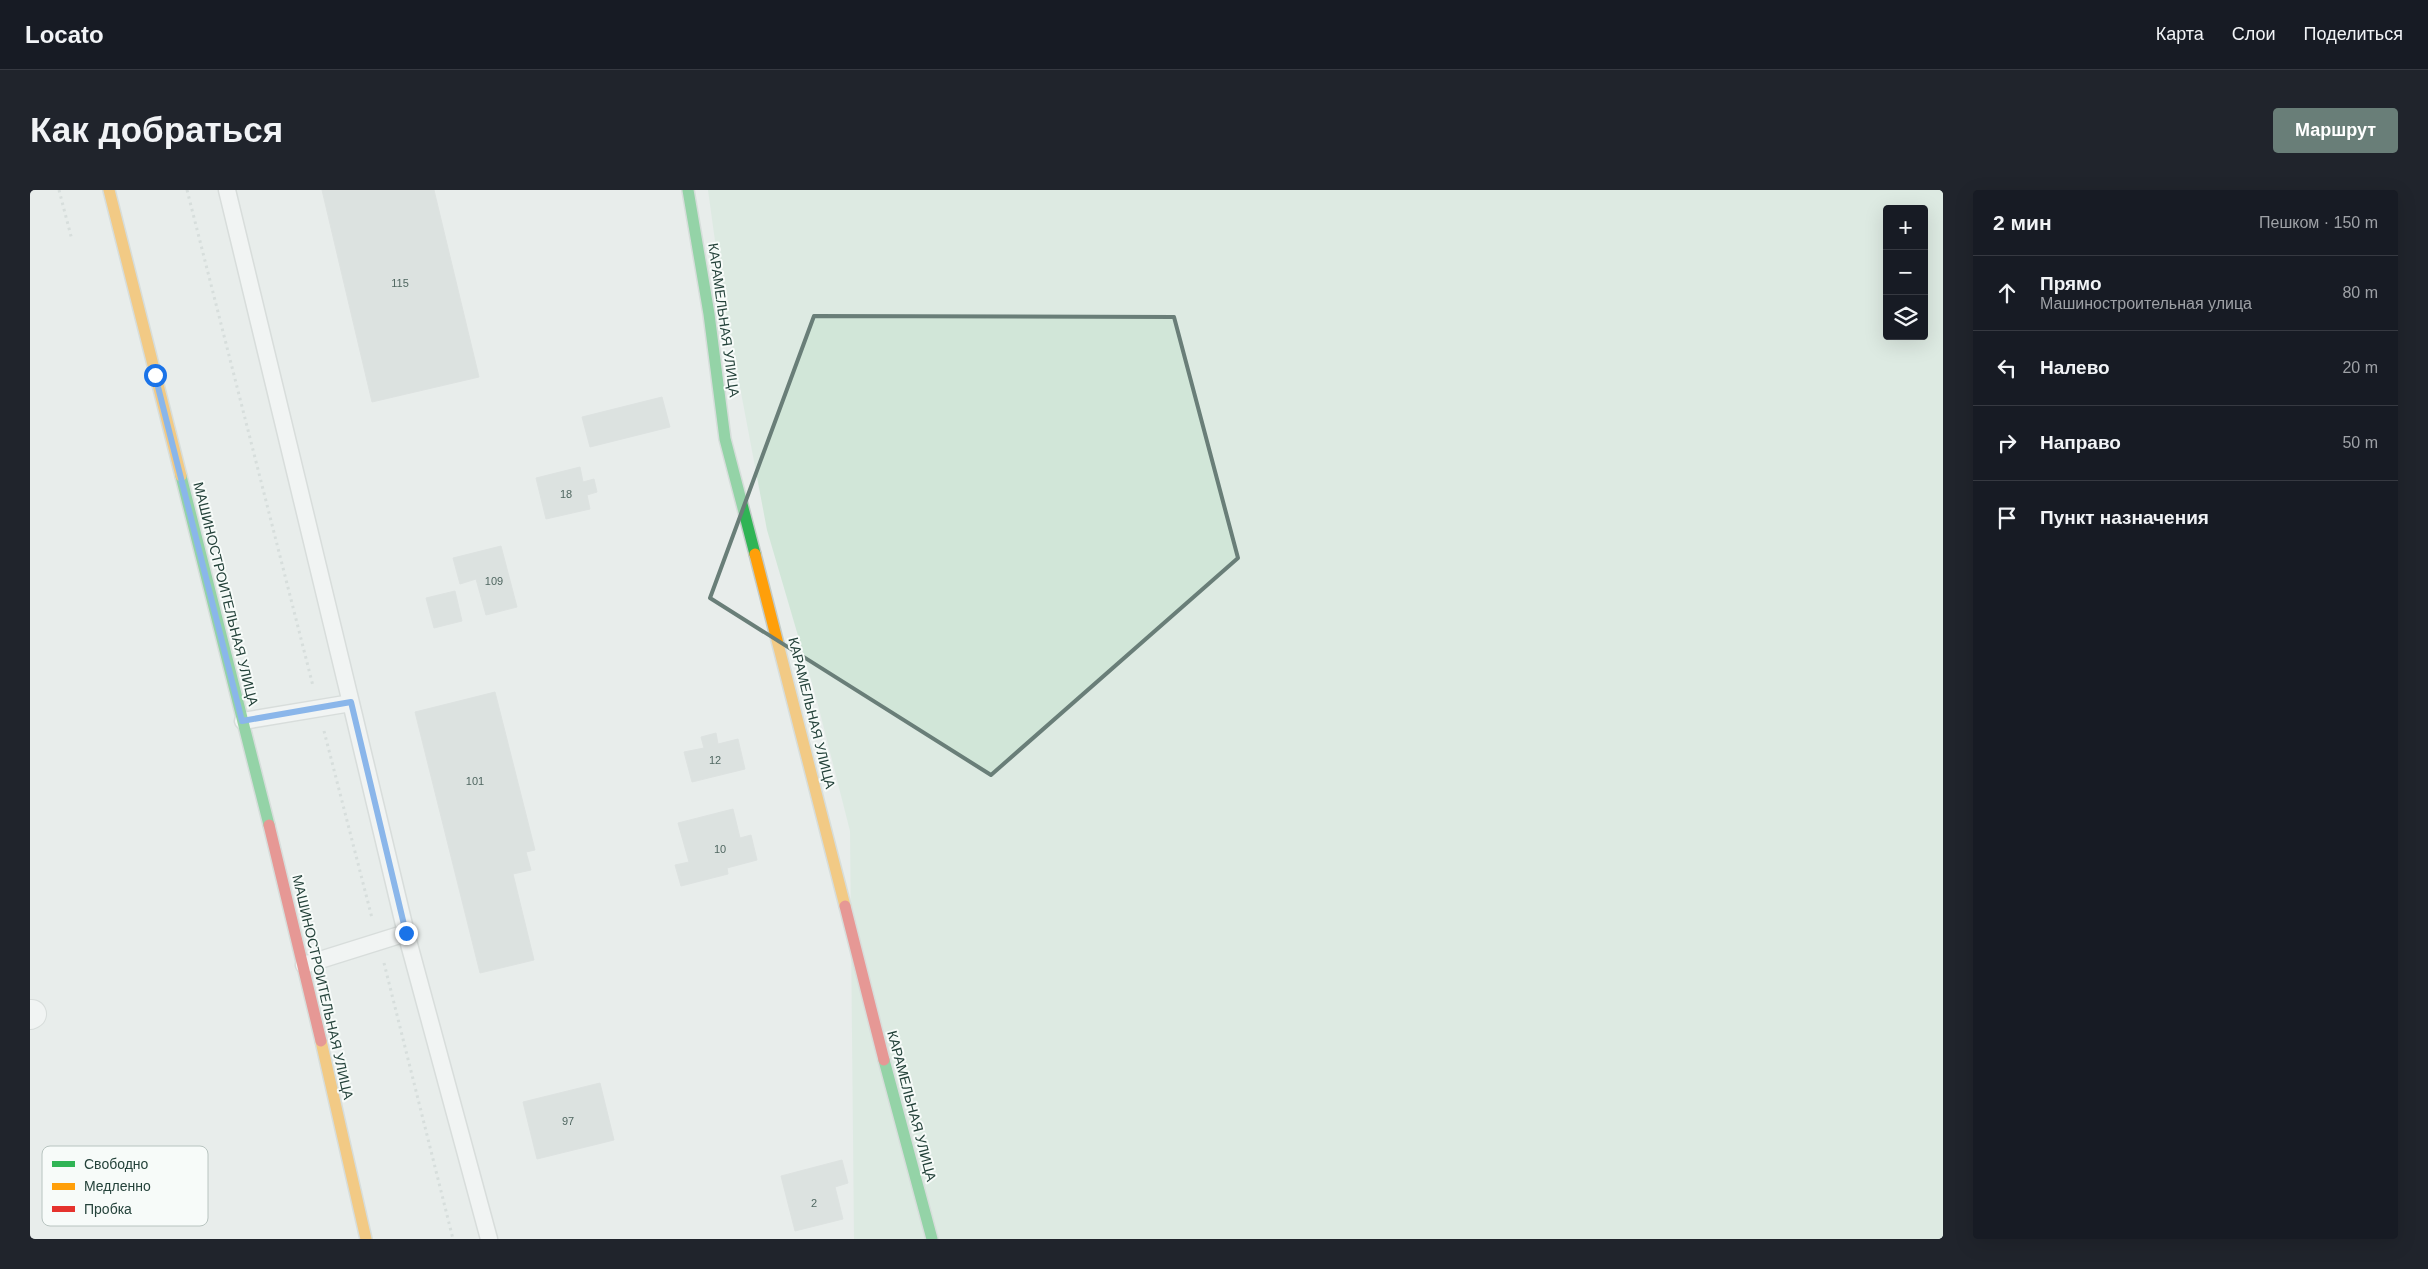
<!DOCTYPE html>
<html lang="ru">
<head>
<meta charset="utf-8">
<style>
	body { margin:0; font-family:Helvetica,sans-serif; background:#20242c; color:#f1f3f6 }
	.controls { position:absolute; right:15px; top:15px; display:grid; overflow:hidden; border-radius:5px; box-shadow:0 5px 20px #0002 }
	.controls button { width:45px; height:45px; display:grid; place-items:center; padding:0; border:0; border-bottom:1px solid #363941; background:#171b24; color:#f1f3f6; font:25px sans-serif }
	.stop { position:absolute; width:15px; height:15px; margin:-11px; border:4px solid #1a73e8; border-radius:50%; background:#fff }
	.stop.end { background:#1a73e8; border-color:#fff; box-shadow:0 1px 5px #0008 }
	.list { margin:0; padding:0; list-style:none }
	h2 { display:flex; justify-content:space-between; align-items:center; height:65px; margin:0; padding:0 20px; font-size:21px }
	h2 small { font-size:16px; font-weight:400; color:#9ea1a6 }
	.list li { display:grid; grid-template-columns:32px 1fr auto; gap:15px; align-items:center; box-sizing:border-box; height:75px; padding:0 20px; border-top:1px solid #363941 }
	.list b { display:block; font-size:19px; white-space:nowrap }
	.list p { margin:0; font-size:16px; white-space:nowrap; color:#9ea1a6 }
	.list em { font-size:16px; font-style:normal; color:#9ea1a6 }
	.icon { flex:none; width:28px; height:28px; fill:none; stroke:currentColor; stroke-width:2; stroke-linecap:round; stroke-linejoin:round }
	.map { position:relative; flex:none; width:1913px; height:1049px; overflow:hidden; border-radius:5px }
	header { display:flex; align-items:center; gap:30px; box-sizing:border-box; height:70px; padding:0 25px; background:#171b24; border-bottom:1px solid #363941 }
	header strong { font-size:24px }
	nav { display:flex; gap:28px; margin-inline-start:auto; font-size:18px }
	.intro { display:flex; align-items:center; justify-content:space-between; box-sizing:border-box; height:120px; padding:0 30px }
	h1 { margin:0; font-size:35px }
	.button { padding:12px 22px; border-radius:5px; background:#697e78; color:#fff; font-size:18px; font-weight:700 }
	main { display:flex; gap:30px; padding:0 30px }
	aside { flex:1; background:#171b24; border-radius:5px; box-shadow:0 5px 20px #0002 }
	.map>svg:first-child { display:block }
	.green { fill:#d1e6d8; fill-rule:evenodd }
	.building { fill:#cfd4d2; stroke:#d1d6d4 }
	.lines { fill:none; stroke-linecap:round; stroke-linejoin:round }
	.lane-casing { stroke:#c5cac8; stroke-width:19 }
	.street-casing { stroke:#c5cac8; stroke-width:30 }
	.fast-casing { stroke:#c3cbc8; stroke-width:14 }
	.slow-casing { stroke:#c3cbc8; stroke-width:14 }
	.jam-casing { stroke:#c3cbc8; stroke-width:14 }
	.path { stroke:#c3ccca; stroke-width:3; stroke-dasharray:2.5 4; stroke-linecap:butt }
	.lane { stroke:#fcfcfc; stroke-width:16 }
	.street { stroke:#fcfcfc; stroke-width:28 }
	.fast { stroke:#30b455; stroke-width:11 }
	.slow { stroke:#ff9f0a; stroke-width:11 }
	.jam { stroke:#e5322d; stroke-width:11 }
	.route { stroke:#1a73e8; stroke-width:6 }
	.marked { fill:none; stroke:#697e78; stroke-width:4; stroke-linejoin:round }
	.labels { text-anchor:middle; stroke-width:4; stroke-linejoin:round; paint-order:stroke }
	.number-label { font-size:11px; fill:#506761 }
	.street-label { font-size:14px; fill:#24423a; stroke:#f7fbf9 }
	.key { fill:#f7fbf9; stroke:#b8c4c0; stroke-width:1 }
	.key-label { font-size:14px; fill:#24423a }
</style>
</head>
<body>
<header>
<strong>Locato</strong>
<nav><a>Карта</a><a>Слои</a><a>Поделиться</a></nav>
</header>
<div class="intro"><h1>Как добраться</h1><a class="button">Маршрут</a></div>
<main>
<div class="map">
<svg width="1913" height="1049" viewBox="0 0 1913 1049">
	<rect width="100%" height="100%" fill="#e8edeb"/>
	<path class="green" d="M678,0H1913V1049H824L820,641L786,507L737,340L692,102ZM1857,19H1894V146H1857Z"/>
	<path class="building" d="M292,0H404L449,187L342,212Z
		M632,207L640,237L560,257L552,227Z
		M550,277L553,292L564,289L567,302L557,305L560,319L516,329L506,288Z
		M471,356L487,417L456,425L446,389L430,394L423,368Z
		M425,401L432,431L404,438L396,408Z
		M465,502L505,660L496,662L501,680L483,684L504,770L450,783L385,522Z
		M686,543L688,554L708,549L715,579L662,592L654,562L674,558L671,547Z
		M703,619L710,648L721,645L727,670L697,678L698,684L651,696L645,675L659,672L648,633Z
		M570,893L584,950L507,969L493,912Z
		M812,970L818,993L805,997L813,1029L765,1041L751,986Z"/>
	<g class="lines">
		<defs>
			<path id="lane" d="M197,0L321,513
				M213,531L321,513L376,743L274,775
				M376,743L459,1049"/>
			<path id="street" d="M0,825L2,824"/>
			<path id="fast" d="M658,0L679,124L695,249L725,364
				M151,286L239,635
				M854,870L902,1049"/>
			<path id="slow" d="M79,0L151,286
				M725,364L815,716
				M291,851L336,1049"/>
			<path id="jam" d="M239,635L291,851
				M815,716L854,870"/>
		</defs>
		<use href="#lane" class="lane-casing"/>
		<use href="#street" class="street-casing"/>
		<use href="#fast" class="fast-casing"/>
		<use href="#slow" class="slow-casing"/>
		<use href="#jam" class="jam-casing"/>
		<path class="path" d="M29,0L42,50
			M157,0L283,496
			M294,541L342,728
			M354,773L423,1049"/>
		<use href="#lane" class="lane"/>
		<use href="#street" class="street"/>
		<use href="#fast" class="fast"/>
		<use href="#slow" class="slow"/>
		<use href="#jam" class="jam"/>
	</g>
	<g class="lines">
		<path class="route" d="M125,185L212,531L321,512L376,743"/>
	</g>
	<path d="M0 0H1913V1049H0ZM784,126L1144,127L1208,368L961,585L680,408Z" fill="#e8edeb" fill-opacity=".55" fill-rule="evenodd"/>
	<path class="marked" d="M784,126L1144,127L1208,368L961,585L680,408Z"/>
	<g class="labels">
		<g class="number-label">
			<text x="370" y="97">115</text>
			<text x="536" y="308">18</text>
			<text x="464" y="395">109</text>
			<text x="685" y="574">12</text>
			<text x="445" y="595">101</text>
			<text x="690" y="663">10</text>
			<text x="538" y="935">97</text>
			<text x="784" y="1017">2</text>
		</g>
		<g class="street-label">
			<text transform="translate(694 130) rotate(82)" y="5">КАРАМЕЛЬНАЯ УЛИЦА</text>
			<text transform="translate(196 404) rotate(76)" y="5">МАШИНОСТРОИТЕЛЬНАЯ УЛИЦА</text>
			<text transform="translate(782 523) rotate(76)" y="5">КАРАМЕЛЬНАЯ УЛИЦА</text>
			<text transform="translate(293 797) rotate(77)" y="5">МАШИНОСТРОИТЕЛЬНАЯ УЛИЦА</text>
			<text transform="translate(882 916) rotate(75)" y="5">КАРАМЕЛЬНАЯ УЛИЦА</text>
		</g>
	</g>
	<rect x="12" y="956" width="166" height="80" rx="8" class="key"/>
	<rect x="22" y="971" width="23" height="6" fill="#30b455"/>
	<rect x="22" y="993" width="23" height="7" fill="#ff9f0a"/>
	<rect x="22" y="1016" width="23" height="6" fill="#e5322d"/>
	<g class="key-label">
		<text x="54" y="979">Свободно</text>
		<text x="54" y="1001">Медленно</text>
		<text x="54" y="1024">Пробка</text>
	</g>
</svg>
<div class="controls">
<button>+</button>
<button>−</button>
<button><svg class="icon" aria-label="layers" viewBox="0 0 24 24"><path d="M12 4l9 5-9 5-9-5zM3 14l9 5 9-5"/></svg></button>
</div>
<div class="stop" style="left:125px;top:185px"></div>
<div class="stop end" style="left:376px;top:743px"></div>
</div>
<aside>
<h2>2 мин<small>Пешком · 150 m</small></h2>
<ul class="list">
<li><svg class="icon" aria-label="ahead" viewBox="0 0 24 24"><path d="M12 20V5M6 11l6-6 6 6"/></svg><div><b>Прямо</b><p>Машиностроительная улица</p></div><em>80 m</em></li>
<li><svg class="icon" aria-label="left" viewBox="0 0 24 24"><path d="M17 20v-9H6M10 6l-5 5 5 5"/></svg><div><b>Налево</b></div><em>20 m</em></li>
<li><svg class="icon" aria-label="right" viewBox="0 0 24 24"><path d="M7 20v-9h11M14 6l5 5-5 5"/></svg><div><b>Направо</b></div><em>50 m</em></li>
<li><svg class="icon" aria-label="arrive" viewBox="0 0 24 24"><path d="M6 21V4h12l-3 4 3 4H6"/></svg><div><b>Пункт назначения</b></div></li>
</ul>
</aside>
</main>
</body>
</html>
